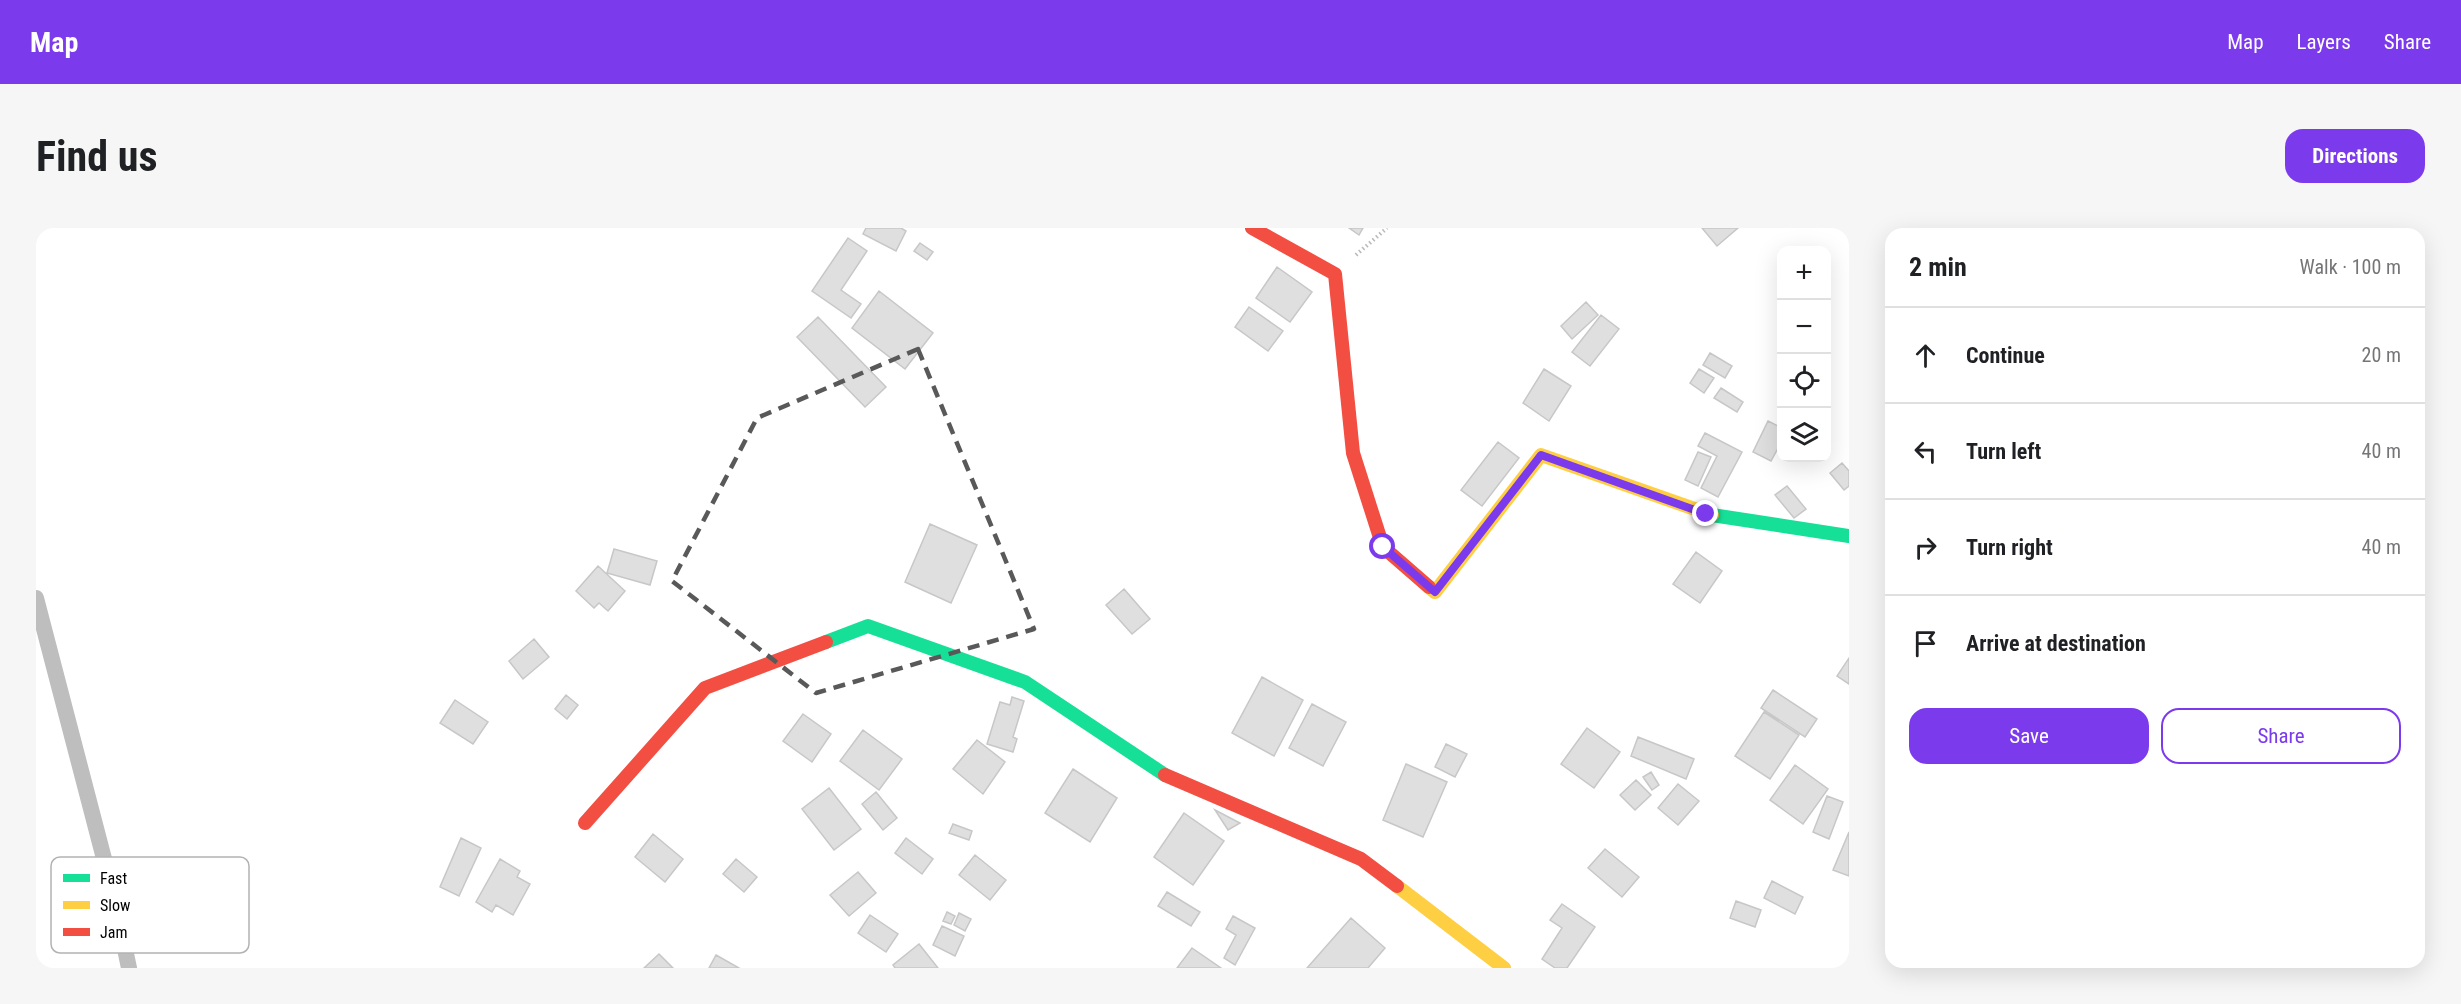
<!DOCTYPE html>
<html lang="en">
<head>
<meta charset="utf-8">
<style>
	body { margin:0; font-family:"Roboto Condensed",sans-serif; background:#f6f6f6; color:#202124 }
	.controls { position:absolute; right:18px; top:18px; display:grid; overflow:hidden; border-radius:12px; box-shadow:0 6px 24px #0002 }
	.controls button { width:54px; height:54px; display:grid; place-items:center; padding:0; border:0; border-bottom:2px solid #e0e0e0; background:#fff; color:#202124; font:30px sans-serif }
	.stop { position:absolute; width:18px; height:18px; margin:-14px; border:4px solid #7c3aed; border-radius:50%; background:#fff }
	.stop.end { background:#7c3aed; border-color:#fff; box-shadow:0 2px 6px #0008 }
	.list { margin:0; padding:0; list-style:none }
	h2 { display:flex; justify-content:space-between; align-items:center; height:78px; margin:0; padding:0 24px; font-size:26px }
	h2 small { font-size:20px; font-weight:400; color:#757577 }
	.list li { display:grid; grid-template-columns:39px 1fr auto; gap:18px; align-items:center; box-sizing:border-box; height:96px; padding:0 24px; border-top:2px solid #e0e0e0 }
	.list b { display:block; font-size:22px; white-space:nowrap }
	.list em { font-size:20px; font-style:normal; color:#757577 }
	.actions { display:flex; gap:12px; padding:18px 24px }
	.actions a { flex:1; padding:14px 0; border:2px solid #7c3aed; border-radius:18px; text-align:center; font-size:21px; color:#7c3aed }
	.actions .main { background:#7c3aed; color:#fff }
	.icon { flex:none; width:33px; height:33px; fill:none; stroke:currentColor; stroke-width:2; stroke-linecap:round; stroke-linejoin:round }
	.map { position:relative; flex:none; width:1813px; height:740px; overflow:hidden; border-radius:18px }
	header { display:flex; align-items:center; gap:36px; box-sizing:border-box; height:84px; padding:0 30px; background:#7c3aed; color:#fff }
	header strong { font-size:28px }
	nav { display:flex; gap:33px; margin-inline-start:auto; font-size:21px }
	.intro { display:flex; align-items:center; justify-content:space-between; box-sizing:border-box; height:144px; padding:0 36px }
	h1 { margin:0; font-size:42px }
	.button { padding:15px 27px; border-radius:18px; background:#7c3aed; color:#fff; font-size:21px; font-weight:700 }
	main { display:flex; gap:36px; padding:0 36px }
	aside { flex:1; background:#fff; border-radius:18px; box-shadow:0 6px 24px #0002 }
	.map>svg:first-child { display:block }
	.building { fill:#dfdfdf; stroke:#c7c7c7; stroke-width:1.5 }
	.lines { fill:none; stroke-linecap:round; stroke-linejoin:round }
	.path { stroke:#b9b9b9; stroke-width:4; stroke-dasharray:1.5 3; stroke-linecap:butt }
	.lane { stroke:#bebebe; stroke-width:16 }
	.fast { stroke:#16e098; stroke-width:14 }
	.slow { stroke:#ffcf43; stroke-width:14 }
	.jam { stroke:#f24e42; stroke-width:14 }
	.route { stroke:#7c3aed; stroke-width:8 }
	.marked { fill:none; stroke:#595959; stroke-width:4.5; stroke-dasharray:12 8; stroke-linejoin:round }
	.key { fill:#fff; stroke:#b2b2b2; stroke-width:1.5 }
	.key-label { font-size:16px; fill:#000 }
</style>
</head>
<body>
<header>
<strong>Map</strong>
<nav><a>Map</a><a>Layers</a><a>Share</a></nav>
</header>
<div class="intro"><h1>Find us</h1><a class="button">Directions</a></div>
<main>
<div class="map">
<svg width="1813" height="740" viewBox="0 0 1813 740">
	<rect width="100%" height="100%" fill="#fff"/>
	<path class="building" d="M830,0H865L870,3L860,23L827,6Z
		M1313,0H1327L1323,7Z
		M1666,0H1702L1681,18Z
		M812,10L831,23L805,62L825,76L815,90L776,63Z
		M884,15L897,24L891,32L878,23Z
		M1241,39L1276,64L1254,94L1220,70Z
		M843,63L897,105L869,141L816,100Z
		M1550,74L1562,87L1536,111L1525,98Z
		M1213,79L1247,103L1232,123L1199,99Z
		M1565,87L1583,101L1554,138L1536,124Z
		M782,89L850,159L829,179L761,109Z
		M1674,125L1696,138L1689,150L1667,137Z
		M1508,141L1535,158L1513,193L1487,175Z
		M1663,141L1678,150L1668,165L1654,155Z
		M1685,160L1707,174L1701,184L1678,170Z
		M1732,193L1746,200V213L1735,233L1717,224Z
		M1669,205L1706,224L1682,269L1665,260L1681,228L1662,218Z
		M1462,214L1483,230L1446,278L1425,262Z
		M1662,224L1675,229L1662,258L1649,252Z
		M1806,235L1813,243V258L1808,262L1794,245Z
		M1751,258L1770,281L1758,290L1739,267Z
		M894,296L941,317L915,375L869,354Z
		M578,321L621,333L614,357L571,345Z
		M1660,324L1686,343L1664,375L1637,356Z
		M562,338L589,363L572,383L563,375L558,380L540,363Z
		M1088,361L1114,391L1096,406L1070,377Z
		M498,411L513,429L487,451L473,433Z
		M1813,430V456L1801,448Z
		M1226,449L1267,472L1238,528L1196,505Z
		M1737,462L1781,491L1769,509L1725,480Z
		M530,467L542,477L531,491L519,481Z
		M976,469L988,473L977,509L981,511L977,524L951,516L964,474L974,477Z
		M419,472L452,494L437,516L404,495Z
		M1276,476L1310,494L1287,538L1253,520Z
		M1728,484L1763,507L1734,551L1699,528Z
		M767,486L795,506L776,534L747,513Z
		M1551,500L1584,524L1558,560L1525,536Z
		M827,502L866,531L843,562L804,533Z
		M1602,509L1658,531L1650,551L1595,528Z
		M941,512L969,534L947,566L917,541Z
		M1410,516L1431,526L1419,549L1399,539Z
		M1370,536L1411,554L1387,609L1347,592Z
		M1759,537L1792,561L1767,596L1734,572Z
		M1037,541L1081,570L1054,614L1009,585Z
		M1615,544L1623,557L1616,562L1607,549Z
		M1600,552L1615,567L1599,582L1584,567Z
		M1642,556L1663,573L1642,597L1622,580Z
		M793,560L825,601L798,622L766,581Z
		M840,564L861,590L847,602L826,576Z
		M1791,568L1807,574L1793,611L1777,604Z
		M1179,582L1204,595L1192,602Z
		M1148,585L1188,613L1157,657L1118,629Z
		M917,596L936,603L933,612L913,605Z
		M1813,604V648L1797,642Z
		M617,606L647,631L629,654L599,629Z
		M425,610L445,620L423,668L404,659Z
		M870,610L897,631L886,646L859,625Z
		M1569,621L1603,649L1586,669L1552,640Z
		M939,627L970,652L954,672L923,647Z
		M464,631L484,643L481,649L494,656L477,687L460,677L456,684L440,674Z
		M700,631L721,649L708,664L687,646Z
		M822,644L840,665L813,688L794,667Z
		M1736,653L1767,669L1759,686L1728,670Z
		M1131,664L1164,684L1155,698L1122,678Z
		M1700,673L1725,682L1719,699L1694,690Z
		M1526,676L1559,699L1531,740H1519L1506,731L1526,700L1514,692Z
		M911,684L919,688L915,696L907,693Z
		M923,685L935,691L929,703L918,697Z
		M834,687L862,706L850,724L822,705Z
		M1197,688L1219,700L1199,737L1188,730L1200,707L1190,701Z
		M1315,690L1349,720L1332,740H1271Z
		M906,698L928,708L919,728L897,717Z
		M883,716L902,740H859L857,737Z
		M1156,720L1185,740H1141Z
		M623,726L637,740H608Z
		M680,727L703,740H673Z"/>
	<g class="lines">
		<path class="path" d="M1320,27L1351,0"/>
		<path class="lane" d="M0,370L78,669L93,740"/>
		<path class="fast" d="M1676,287L1813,308
			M790,414L832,398L989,454L1129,547"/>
		<path class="slow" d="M1393,359L1399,364L1505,227L1676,287
			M1361,658L1468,740"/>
		<path class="jam" d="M1216,0L1299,46L1317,225L1347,319L1393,359
			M1129,547L1325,631L1361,658
			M549,595L669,460L790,414"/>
	</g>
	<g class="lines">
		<path class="route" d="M1347,319L1399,364L1505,227L1670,286"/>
	</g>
	<path class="marked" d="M882,121L998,401L780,465L636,353L721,190Z"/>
	<rect x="15" y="629" width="198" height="96" rx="9" class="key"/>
	<rect x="27" y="646" width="27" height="8" fill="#16e098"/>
	<rect x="27" y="673" width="27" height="8" fill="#ffcf43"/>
	<rect x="27" y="700" width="27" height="8" fill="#f24e42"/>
	<g class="key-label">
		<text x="64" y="656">Fast</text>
		<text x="64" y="683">Slow</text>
		<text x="64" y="710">Jam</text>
	</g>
</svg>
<div class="controls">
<button>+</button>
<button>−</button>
<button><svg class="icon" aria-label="locate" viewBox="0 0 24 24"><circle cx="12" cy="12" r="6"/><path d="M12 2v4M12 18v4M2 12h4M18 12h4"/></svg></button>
<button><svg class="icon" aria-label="layers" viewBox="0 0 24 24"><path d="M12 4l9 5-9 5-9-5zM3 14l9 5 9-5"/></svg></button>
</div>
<div class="stop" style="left:1347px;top:319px"></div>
<div class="stop end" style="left:1670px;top:286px"></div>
</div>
<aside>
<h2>2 min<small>Walk · 100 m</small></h2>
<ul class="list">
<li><svg class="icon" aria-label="ahead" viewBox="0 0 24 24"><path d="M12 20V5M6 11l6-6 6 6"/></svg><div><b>Continue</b></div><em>20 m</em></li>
<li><svg class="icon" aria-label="left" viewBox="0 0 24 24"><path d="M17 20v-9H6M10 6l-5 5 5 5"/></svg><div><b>Turn left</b></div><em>40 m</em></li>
<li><svg class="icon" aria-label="right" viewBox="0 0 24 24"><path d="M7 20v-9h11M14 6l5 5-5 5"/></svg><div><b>Turn right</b></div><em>40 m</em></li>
<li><svg class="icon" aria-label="arrive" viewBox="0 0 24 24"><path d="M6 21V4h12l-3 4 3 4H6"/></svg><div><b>Arrive at destination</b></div></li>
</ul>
<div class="actions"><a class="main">Save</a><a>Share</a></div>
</aside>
</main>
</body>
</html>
